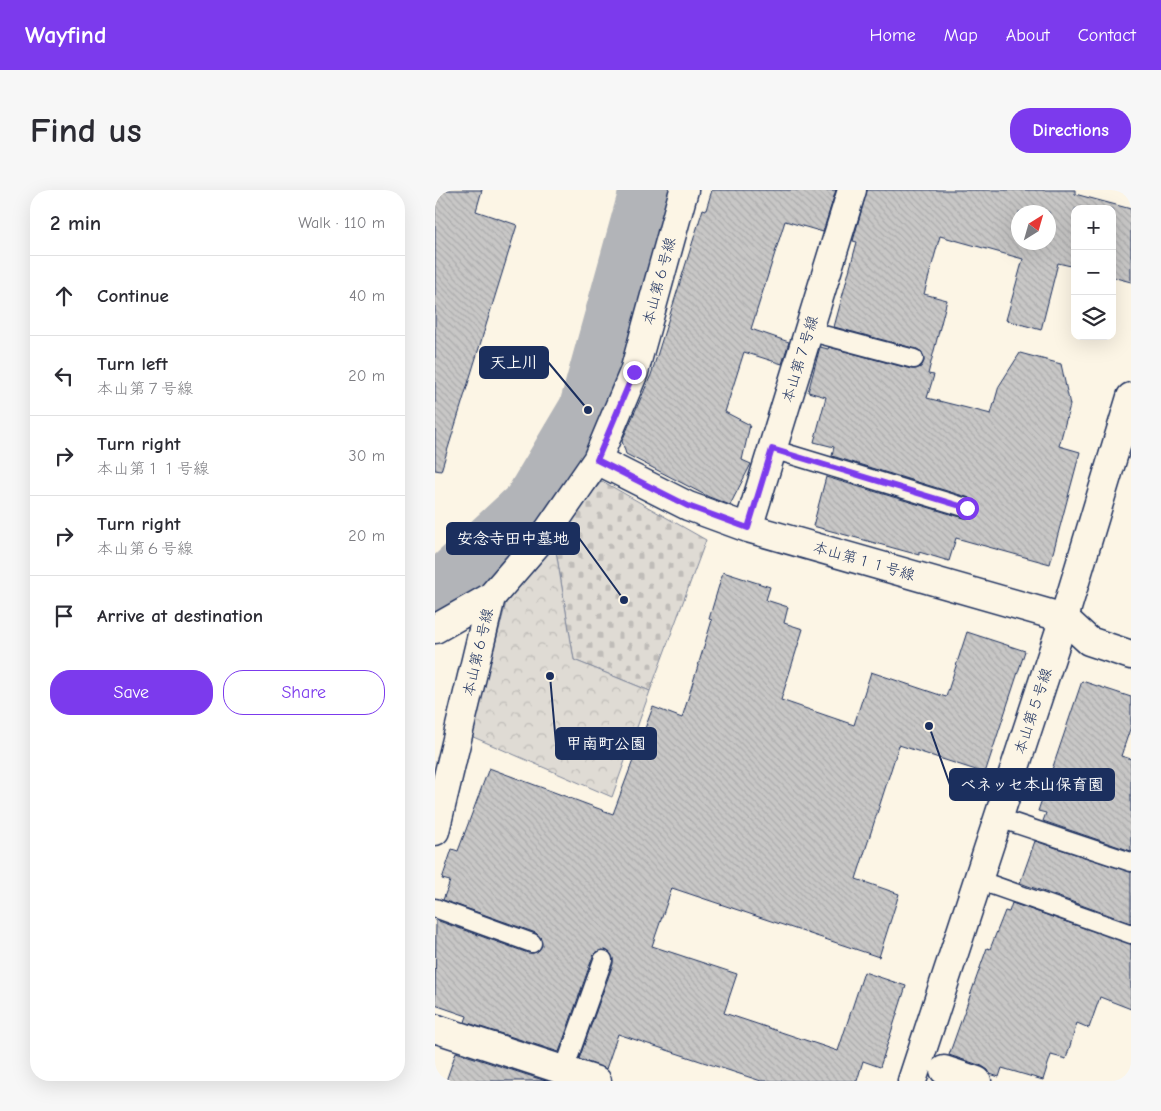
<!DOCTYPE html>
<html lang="en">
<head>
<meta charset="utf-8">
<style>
	body { margin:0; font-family:"Comic Neue","Klee One",sans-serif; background:#f7f7f7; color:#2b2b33 }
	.controls { position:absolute; right:15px; top:15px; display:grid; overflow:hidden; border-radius:10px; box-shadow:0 5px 20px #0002 }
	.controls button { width:45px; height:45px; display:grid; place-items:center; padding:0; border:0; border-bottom:1px solid #e1e1e2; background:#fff; color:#2b2b33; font:25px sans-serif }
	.compass { position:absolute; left:576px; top:15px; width:45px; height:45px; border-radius:50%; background:#fff; box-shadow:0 5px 20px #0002; rotate:37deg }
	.stop { position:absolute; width:15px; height:15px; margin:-11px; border:4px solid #7c3aed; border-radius:50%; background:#fff }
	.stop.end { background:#7c3aed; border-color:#fff; box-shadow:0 1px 5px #0008 }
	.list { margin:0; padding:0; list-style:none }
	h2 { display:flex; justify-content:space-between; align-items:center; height:65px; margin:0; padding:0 20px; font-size:21px }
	h2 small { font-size:16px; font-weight:400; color:#7c7c81 }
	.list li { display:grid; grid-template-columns:32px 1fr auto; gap:15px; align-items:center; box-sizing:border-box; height:80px; padding:0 20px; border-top:1px solid #e1e1e2 }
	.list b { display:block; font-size:19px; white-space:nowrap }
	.list p { margin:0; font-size:16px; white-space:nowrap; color:#7c7c81 }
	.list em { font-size:16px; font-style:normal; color:#7c7c81 }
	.actions { display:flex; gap:10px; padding:15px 20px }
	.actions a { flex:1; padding:11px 0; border:1px solid #7c3aed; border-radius:20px; text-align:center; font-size:18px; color:#7c3aed }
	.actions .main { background:#7c3aed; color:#fff }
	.icon { flex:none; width:28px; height:28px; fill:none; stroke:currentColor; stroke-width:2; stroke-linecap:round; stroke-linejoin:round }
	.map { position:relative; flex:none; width:696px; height:891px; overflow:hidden; border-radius:20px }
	header { display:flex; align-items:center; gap:30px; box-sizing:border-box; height:70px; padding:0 25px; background:#7c3aed; color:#fff }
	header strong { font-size:24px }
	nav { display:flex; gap:28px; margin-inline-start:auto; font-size:18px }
	.intro { display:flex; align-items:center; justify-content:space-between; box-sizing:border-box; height:120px; padding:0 30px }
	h1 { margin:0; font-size:35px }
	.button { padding:12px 22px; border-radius:20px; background:#7c3aed; color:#fff; font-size:18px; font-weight:700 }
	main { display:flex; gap:30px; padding:0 30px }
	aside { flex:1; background:#fff; border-radius:20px; box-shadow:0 5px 20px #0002 }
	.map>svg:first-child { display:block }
	.cemetery { fill:url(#cemetery-stones); stroke:#7d8599 }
	.park { fill:url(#park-crowns); stroke:#7d8599 }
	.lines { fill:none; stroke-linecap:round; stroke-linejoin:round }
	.river { stroke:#b2b4b8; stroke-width:59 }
	.building { fill:url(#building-back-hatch); stroke:#1b2f5e; fill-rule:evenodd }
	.service-casing { stroke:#1b2f5e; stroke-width:21 }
	.minor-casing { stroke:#1b2f5e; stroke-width:31 }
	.tertiary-casing { stroke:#1b2f5e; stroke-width:31 }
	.service { stroke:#fcf5e5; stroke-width:18 }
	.minor { stroke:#fcf5e5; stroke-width:28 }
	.tertiary { stroke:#fcf5e5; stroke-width:28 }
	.route { stroke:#7c3aed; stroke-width:6 }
	.labels { text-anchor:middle; stroke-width:5; stroke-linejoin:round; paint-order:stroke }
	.street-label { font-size:15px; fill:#1b2f5e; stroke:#fcf5e5 }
	.leader { fill:none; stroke:#1b2f5e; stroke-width:2 }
	.callout-dot { fill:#1b2f5e; stroke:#fcf5e5; stroke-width:2 }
	.callout { fill:#1b2f5e; stroke:#1b2f5e; stroke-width:2 }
	.callout-label { font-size:16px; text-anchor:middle; font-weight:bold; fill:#fff }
</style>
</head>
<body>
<header>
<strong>Wayfind</strong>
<nav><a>Home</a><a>Map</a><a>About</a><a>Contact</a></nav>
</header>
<div class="intro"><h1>Find us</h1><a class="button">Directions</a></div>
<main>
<aside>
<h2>2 min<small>Walk · 110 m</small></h2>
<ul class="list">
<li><svg class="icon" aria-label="ahead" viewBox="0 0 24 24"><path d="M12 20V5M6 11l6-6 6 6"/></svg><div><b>Continue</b></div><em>40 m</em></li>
<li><svg class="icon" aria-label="left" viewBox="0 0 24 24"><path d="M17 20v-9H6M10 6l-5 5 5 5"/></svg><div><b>Turn left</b><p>本山第７号線</p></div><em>20 m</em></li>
<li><svg class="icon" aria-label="right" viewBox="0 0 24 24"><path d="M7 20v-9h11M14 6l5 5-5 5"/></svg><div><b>Turn right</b><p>本山第１１号線</p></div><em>30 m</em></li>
<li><svg class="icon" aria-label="right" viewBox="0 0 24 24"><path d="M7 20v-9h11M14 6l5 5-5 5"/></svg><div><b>Turn right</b><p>本山第６号線</p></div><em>20 m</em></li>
<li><svg class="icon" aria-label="arrive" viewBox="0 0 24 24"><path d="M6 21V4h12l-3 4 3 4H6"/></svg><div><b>Arrive at destination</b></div></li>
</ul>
<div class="actions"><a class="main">Save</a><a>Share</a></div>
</aside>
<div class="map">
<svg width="696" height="891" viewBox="0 0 696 891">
	<defs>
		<pattern id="cemetery-stones" width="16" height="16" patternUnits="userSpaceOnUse" patternTransform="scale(1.25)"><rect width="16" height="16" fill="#dfdbd4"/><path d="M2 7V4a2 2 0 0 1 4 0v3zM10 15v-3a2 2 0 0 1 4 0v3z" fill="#bfbcb8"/></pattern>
		<pattern id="park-crowns" width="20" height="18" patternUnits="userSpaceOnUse" patternTransform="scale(1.25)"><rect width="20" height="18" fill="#dfdbd4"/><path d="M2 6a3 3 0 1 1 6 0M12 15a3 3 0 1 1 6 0" fill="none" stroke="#bfbcb8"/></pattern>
		<pattern id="building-back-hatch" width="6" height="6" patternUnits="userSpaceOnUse" patternTransform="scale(1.25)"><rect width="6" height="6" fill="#c8c7c6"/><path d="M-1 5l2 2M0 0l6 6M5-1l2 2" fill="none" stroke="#ababac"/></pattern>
	</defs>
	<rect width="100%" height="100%" fill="#fcf5e5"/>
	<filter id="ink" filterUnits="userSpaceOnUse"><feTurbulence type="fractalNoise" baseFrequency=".02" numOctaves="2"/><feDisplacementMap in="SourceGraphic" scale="10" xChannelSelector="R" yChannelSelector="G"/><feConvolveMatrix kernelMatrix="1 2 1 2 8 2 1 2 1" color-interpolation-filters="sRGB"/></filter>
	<g filter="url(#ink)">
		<path class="cemetery" d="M167,291L271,350L215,501L139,470L119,349Z"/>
		<path class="park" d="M119,349L139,470L215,501L177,607L36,546L71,413Z"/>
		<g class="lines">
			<path class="river" d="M0,405L96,316L153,220L214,0"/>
		</g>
		<path class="building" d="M0,0H47L41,21L82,35L6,281L0,280Z
			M277,0H401L388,42L350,31L316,139L354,152L347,174L309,162L290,222L315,235L307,270L316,274L295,315L274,307L191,264L187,251L216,185L268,19L271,20Z
			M432,0H640V4L696,19V92L677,87V19H640V77L623,73L606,140L571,130L588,69L505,46L489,104L512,110L493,184L499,185L492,208L556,224L564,196L585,163L626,174L635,215L624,256L645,262L615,374L521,348L514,371L484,362V365L378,336L391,287L529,328H534L539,326L542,321L540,311L535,308L397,266L399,257L379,252L391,207L373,202L385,157L393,159L394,157L476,179H481L486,177L489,171L487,162L482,159L399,137L422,52L418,51ZM584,22H614V52H584Z
			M288,382L335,397L331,410L353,417L349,433L368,439L346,510L419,535L436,482L511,507L532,442L590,461L550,583L464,555L421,689L464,704L444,767L237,698L217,756L302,784L289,823L403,861L429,782L471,796L445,877L428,871L422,891H326L183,844L171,879L144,869L178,774V769L176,764L171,760L162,762L158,766L124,862L30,832L32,826L0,815L1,730L93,763H98L103,761L107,756L105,747L101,743L8,710L15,691L7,689L17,659L23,661L54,578L178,624L218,517L247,528L277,430L274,429Z
			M647,491L696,507V536L686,566L696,569V661L608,631L611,623L603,621Z
			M600,651L696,682V733L585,693Z
			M577,713L696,754V819L665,807L654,838L642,833L631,869L616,865L608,890L567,878L564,887L555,884L553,880L547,876L514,865L552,758L555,759L570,721L574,722Z
			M21,862L111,891H11Z"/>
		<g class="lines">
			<defs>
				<path id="service" d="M373,141L479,169
					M337,259L532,318
					M564,628L696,672
					M543,690L696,744
					M0,718L97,753
					M129,880L168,770"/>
				<path id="minor" d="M162,270L253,316L313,338L629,428L654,451L696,465
					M313,338L417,0
					M0,439L56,407
					M0,641L56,407L113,341L162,270L199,182L249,0
					M2,839L162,891
					M509,880L542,891"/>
				<path id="tertiary" d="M0,839H2
					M477,891L629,428L696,207"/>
			</defs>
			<use href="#service" class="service-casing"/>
			<use href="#minor" class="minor-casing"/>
			<use href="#tertiary" class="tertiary-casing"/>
			<use href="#service" class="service"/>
			<use href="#minor" class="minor"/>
			<use href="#tertiary" class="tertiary"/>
		</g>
	</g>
	<g class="lines" filter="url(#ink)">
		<path class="route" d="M199,182L162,270L253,316L313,338L337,259L532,318"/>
	</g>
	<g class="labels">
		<g class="street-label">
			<text transform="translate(224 91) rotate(-75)" y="5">本山第６号線</text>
			<text transform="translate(365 169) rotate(-73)" y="5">本山第７号線</text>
			<text transform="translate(429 371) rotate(16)" y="5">本山第１１号線</text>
			<text transform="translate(43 462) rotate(-77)" y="5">本山第６号線</text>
			<text transform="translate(598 521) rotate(-72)" y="5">本山第５号線</text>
		</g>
	</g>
	<path class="leader" d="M153 220L113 172M189 410L144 348M115 486L121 554M494 536L515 595"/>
	<g class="callout-dot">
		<circle cx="153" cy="220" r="5"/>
		<circle cx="189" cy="410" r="5"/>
		<circle cx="115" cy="486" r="5"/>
		<circle cx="494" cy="536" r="5"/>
	</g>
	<g class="callout">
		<rect x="45" y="157" width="68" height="31" rx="5"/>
		<rect x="12" y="333" width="132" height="31" rx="5"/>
		<rect x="121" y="538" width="100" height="31" rx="5"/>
		<rect x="515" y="579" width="164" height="31" rx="5"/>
	</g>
	<g class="callout-label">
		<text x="79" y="178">天上川</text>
		<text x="78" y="354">安念寺田中墓地</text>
		<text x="171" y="559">甲南町公園</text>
		<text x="597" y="600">ベネッセ本山保育園</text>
	</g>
</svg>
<div class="controls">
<button>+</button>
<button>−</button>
<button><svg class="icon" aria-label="layers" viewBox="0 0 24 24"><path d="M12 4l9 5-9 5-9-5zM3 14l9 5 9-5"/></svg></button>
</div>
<svg class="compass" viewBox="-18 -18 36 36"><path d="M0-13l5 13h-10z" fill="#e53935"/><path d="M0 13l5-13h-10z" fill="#7c7c81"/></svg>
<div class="stop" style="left:532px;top:318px"></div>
<div class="stop end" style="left:199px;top:182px"></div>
</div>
</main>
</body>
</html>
